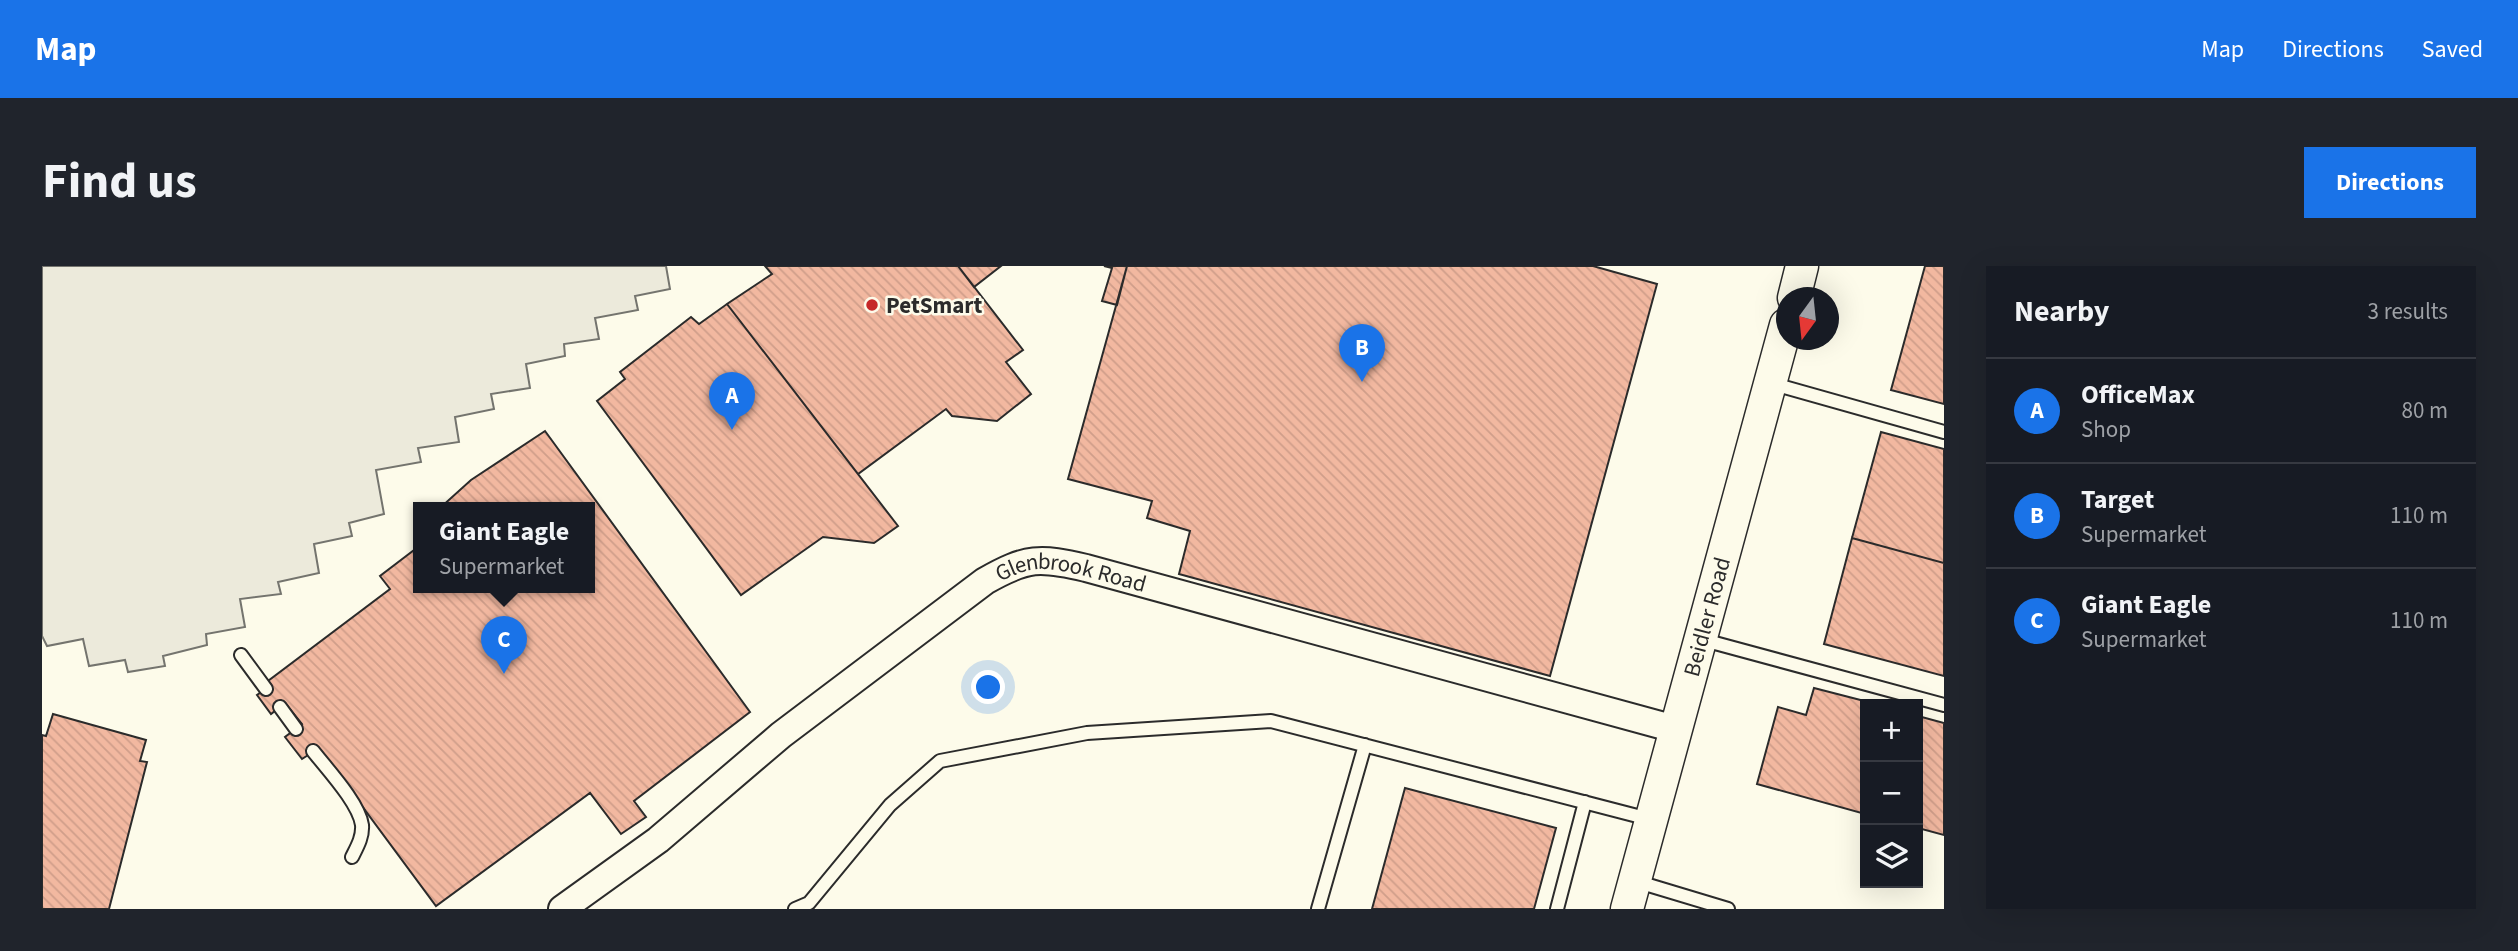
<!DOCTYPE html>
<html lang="en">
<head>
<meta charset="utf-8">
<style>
	body { margin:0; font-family:"Source Sans 3",sans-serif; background:#20242c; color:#f1f3f6 }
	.controls { position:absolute; right:21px; bottom:21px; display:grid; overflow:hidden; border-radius:0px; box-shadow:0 7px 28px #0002 }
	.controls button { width:63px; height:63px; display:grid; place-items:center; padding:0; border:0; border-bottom:2px solid #363941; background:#171b24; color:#f1f3f6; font:35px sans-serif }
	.compass { position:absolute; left:1734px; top:21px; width:63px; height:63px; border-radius:50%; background:#171b24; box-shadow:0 7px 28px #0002; rotate:195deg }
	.you { position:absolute; left:947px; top:422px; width:24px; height:24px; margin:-18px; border:5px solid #fff; border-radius:50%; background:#1a73e8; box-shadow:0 0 0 10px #1a73e833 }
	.badge { display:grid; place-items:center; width:46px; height:46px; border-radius:50%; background:#1a73e8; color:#fff; font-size:23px; font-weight:700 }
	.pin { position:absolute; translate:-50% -58px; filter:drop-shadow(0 2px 4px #0008) }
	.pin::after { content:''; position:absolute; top:37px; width:24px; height:21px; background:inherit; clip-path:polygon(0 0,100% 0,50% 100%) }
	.popup { position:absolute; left:371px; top:236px; width:182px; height:91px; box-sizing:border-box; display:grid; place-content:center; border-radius:0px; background:#171b24; filter:drop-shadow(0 2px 5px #0005); font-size:23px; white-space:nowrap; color:#9ea1a6 }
	.popup b { font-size:26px; color:#f1f3f6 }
	.popup::after { content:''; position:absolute; left:50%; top:100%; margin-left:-14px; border:14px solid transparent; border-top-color:#171b24 }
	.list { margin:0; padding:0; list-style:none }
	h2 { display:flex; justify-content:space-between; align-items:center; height:91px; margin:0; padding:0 28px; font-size:30px }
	h2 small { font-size:23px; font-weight:400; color:#9ea1a6 }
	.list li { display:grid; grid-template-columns:46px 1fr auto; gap:21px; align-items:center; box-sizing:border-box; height:105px; padding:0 28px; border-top:2px solid #363941 }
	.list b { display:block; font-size:26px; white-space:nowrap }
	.list p { margin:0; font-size:23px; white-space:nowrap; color:#9ea1a6 }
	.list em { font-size:23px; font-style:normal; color:#9ea1a6 }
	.icon { flex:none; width:38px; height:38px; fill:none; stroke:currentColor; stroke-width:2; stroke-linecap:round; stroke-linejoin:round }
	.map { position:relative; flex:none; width:1902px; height:643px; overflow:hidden; border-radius:0px }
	header { display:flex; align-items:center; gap:42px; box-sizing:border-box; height:98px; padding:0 35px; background:#1a73e8; color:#fff }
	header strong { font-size:33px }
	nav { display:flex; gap:38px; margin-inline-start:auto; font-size:24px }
	.intro { display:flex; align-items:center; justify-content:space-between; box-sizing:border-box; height:168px; padding:0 42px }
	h1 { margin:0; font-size:49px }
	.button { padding:18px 32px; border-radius:0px; background:#1a73e8; color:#fff; font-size:24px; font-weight:700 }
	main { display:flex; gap:42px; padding:0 42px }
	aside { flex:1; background:#171b24; border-radius:0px; box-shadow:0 7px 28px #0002 }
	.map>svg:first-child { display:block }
	.parking { fill:#eceadb; stroke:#74746e; stroke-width:2 }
	.building { fill:url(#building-back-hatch); stroke:#2b2b2b; stroke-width:2 }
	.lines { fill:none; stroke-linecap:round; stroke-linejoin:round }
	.service-casing { stroke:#2b2b2b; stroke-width:16 }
	.minor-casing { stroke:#2b2b2b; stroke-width:30 }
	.tertiary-casing { stroke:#2b2b2b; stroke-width:35 }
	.service { stroke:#fdfbea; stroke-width:12 }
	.minor { stroke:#fdfbea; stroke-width:26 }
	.tertiary { stroke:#fdfbea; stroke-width:32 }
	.poi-dot { fill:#c62828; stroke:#fdfbea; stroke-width:2.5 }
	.labels { text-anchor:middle; stroke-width:5; stroke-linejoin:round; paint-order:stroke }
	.poi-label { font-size:23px; font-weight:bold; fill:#2b2b2b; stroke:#fdfbea; text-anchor:start }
	.street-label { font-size:23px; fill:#2b2b2b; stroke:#fdfbea }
</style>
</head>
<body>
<header>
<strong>Map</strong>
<nav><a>Map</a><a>Directions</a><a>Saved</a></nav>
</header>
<div class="intro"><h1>Find us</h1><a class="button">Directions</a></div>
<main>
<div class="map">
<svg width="1902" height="643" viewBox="0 0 1902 643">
	<defs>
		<pattern id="building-back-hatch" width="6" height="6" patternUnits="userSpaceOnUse" patternTransform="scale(1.75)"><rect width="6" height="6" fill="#f2b8a0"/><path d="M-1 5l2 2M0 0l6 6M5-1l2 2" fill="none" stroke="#d09e8a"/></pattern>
	</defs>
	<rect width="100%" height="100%" fill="#fdfbea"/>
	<path class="parking" d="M0,0H624L628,23L593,30L596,44L553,52L557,73L522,78L523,90L484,98L488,122L449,128L452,143L413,151L417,176L376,182L379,196L334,204L342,248L307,257L310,270L272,278L277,307L236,316L239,328L198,333L203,361L164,368L165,379L121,390L123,400L86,406L83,394L47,400L41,373L5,380L0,370Z"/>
	<path class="building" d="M723,0H916L981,84L964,96L989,128L955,155L910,150L904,143L816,208L685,38L730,8Z
		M916,0H959L932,21Z
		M1062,0H1085L1075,39L1060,35L1070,2Z
		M1085,0H1551L1615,18L1508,410L1137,308L1148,265L1105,252L1110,235L1026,213Z
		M1883,0H1902V138L1849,124Z
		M685,38L856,260L832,277L781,271L699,329L555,135L583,113L578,106L649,51L657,58Z
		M503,165L708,446L592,535L604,551L579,568L548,527L394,640L277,482L260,493L243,471L260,458L243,437L229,448L215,429L229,419L226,415L348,323L338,310L376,281V322H548V242H398L429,214Z
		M1839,166L1902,183V297L1810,272Z
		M1810,272L1902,297V410L1782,378Z
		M1772,422L1834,438H1823V548L1715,518L1736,441L1764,449Z
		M11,448L104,474L98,495L105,496L67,643H0V469L4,470Z
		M1876,450L1902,457V569L1876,562Z
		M1363,522L1514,562L1492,643H1330Z"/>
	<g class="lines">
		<defs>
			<path id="service" d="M1728,117L1902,166
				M1658,373L1902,439
				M199,389L224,423
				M238,441L254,463
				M271,485C285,503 317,537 320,559C321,571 315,581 310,591
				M1593,615L1686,643
				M753,643L767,637L848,539L898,495L1045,467L1229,455L1607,553
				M1276,643L1323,479
				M1515,643L1543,536"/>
			<g id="minor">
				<path id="s1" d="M520,643L616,574L739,469L943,315C985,291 998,291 1044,302L1633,463"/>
			</g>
			<g id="tertiary">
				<path d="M1752,32L1760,0"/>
				<path id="s2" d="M1585,643L1744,59"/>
			</g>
		</defs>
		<use href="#service" class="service-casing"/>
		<use href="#minor" class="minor-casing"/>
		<use href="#tertiary" class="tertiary-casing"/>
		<use href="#service" class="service"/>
		<use href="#minor" class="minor"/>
		<use href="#tertiary" class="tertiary"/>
	</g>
	<circle class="poi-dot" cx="830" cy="39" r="7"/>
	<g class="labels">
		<g class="poi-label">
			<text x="844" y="47">PetSmart</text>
		</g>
		<g class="street-label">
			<text dy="8" stroke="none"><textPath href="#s1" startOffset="626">Glenbrook Road</textPath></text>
			<text dy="8" stroke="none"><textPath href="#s2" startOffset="303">Beidler Road</textPath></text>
		</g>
	</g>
</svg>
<div class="controls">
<button>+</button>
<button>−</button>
<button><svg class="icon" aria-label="layers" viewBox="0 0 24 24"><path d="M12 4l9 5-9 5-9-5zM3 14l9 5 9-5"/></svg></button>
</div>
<svg class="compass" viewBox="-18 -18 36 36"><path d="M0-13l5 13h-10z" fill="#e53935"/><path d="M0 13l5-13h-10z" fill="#9ea1a6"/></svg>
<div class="you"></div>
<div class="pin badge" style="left:690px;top:164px">A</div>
<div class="pin badge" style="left:1320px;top:116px">B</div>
<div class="pin badge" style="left:462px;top:408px">C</div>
<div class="popup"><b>Giant Eagle</b>Supermarket</div>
</div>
<aside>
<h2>Nearby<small>3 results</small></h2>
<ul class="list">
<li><span class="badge">A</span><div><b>OfficeMax</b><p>Shop</p></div><em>80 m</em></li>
<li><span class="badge">B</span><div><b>Target</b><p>Supermarket</p></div><em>110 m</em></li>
<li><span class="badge">C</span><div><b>Giant Eagle</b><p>Supermarket</p></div><em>110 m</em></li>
</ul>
</aside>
</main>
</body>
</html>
